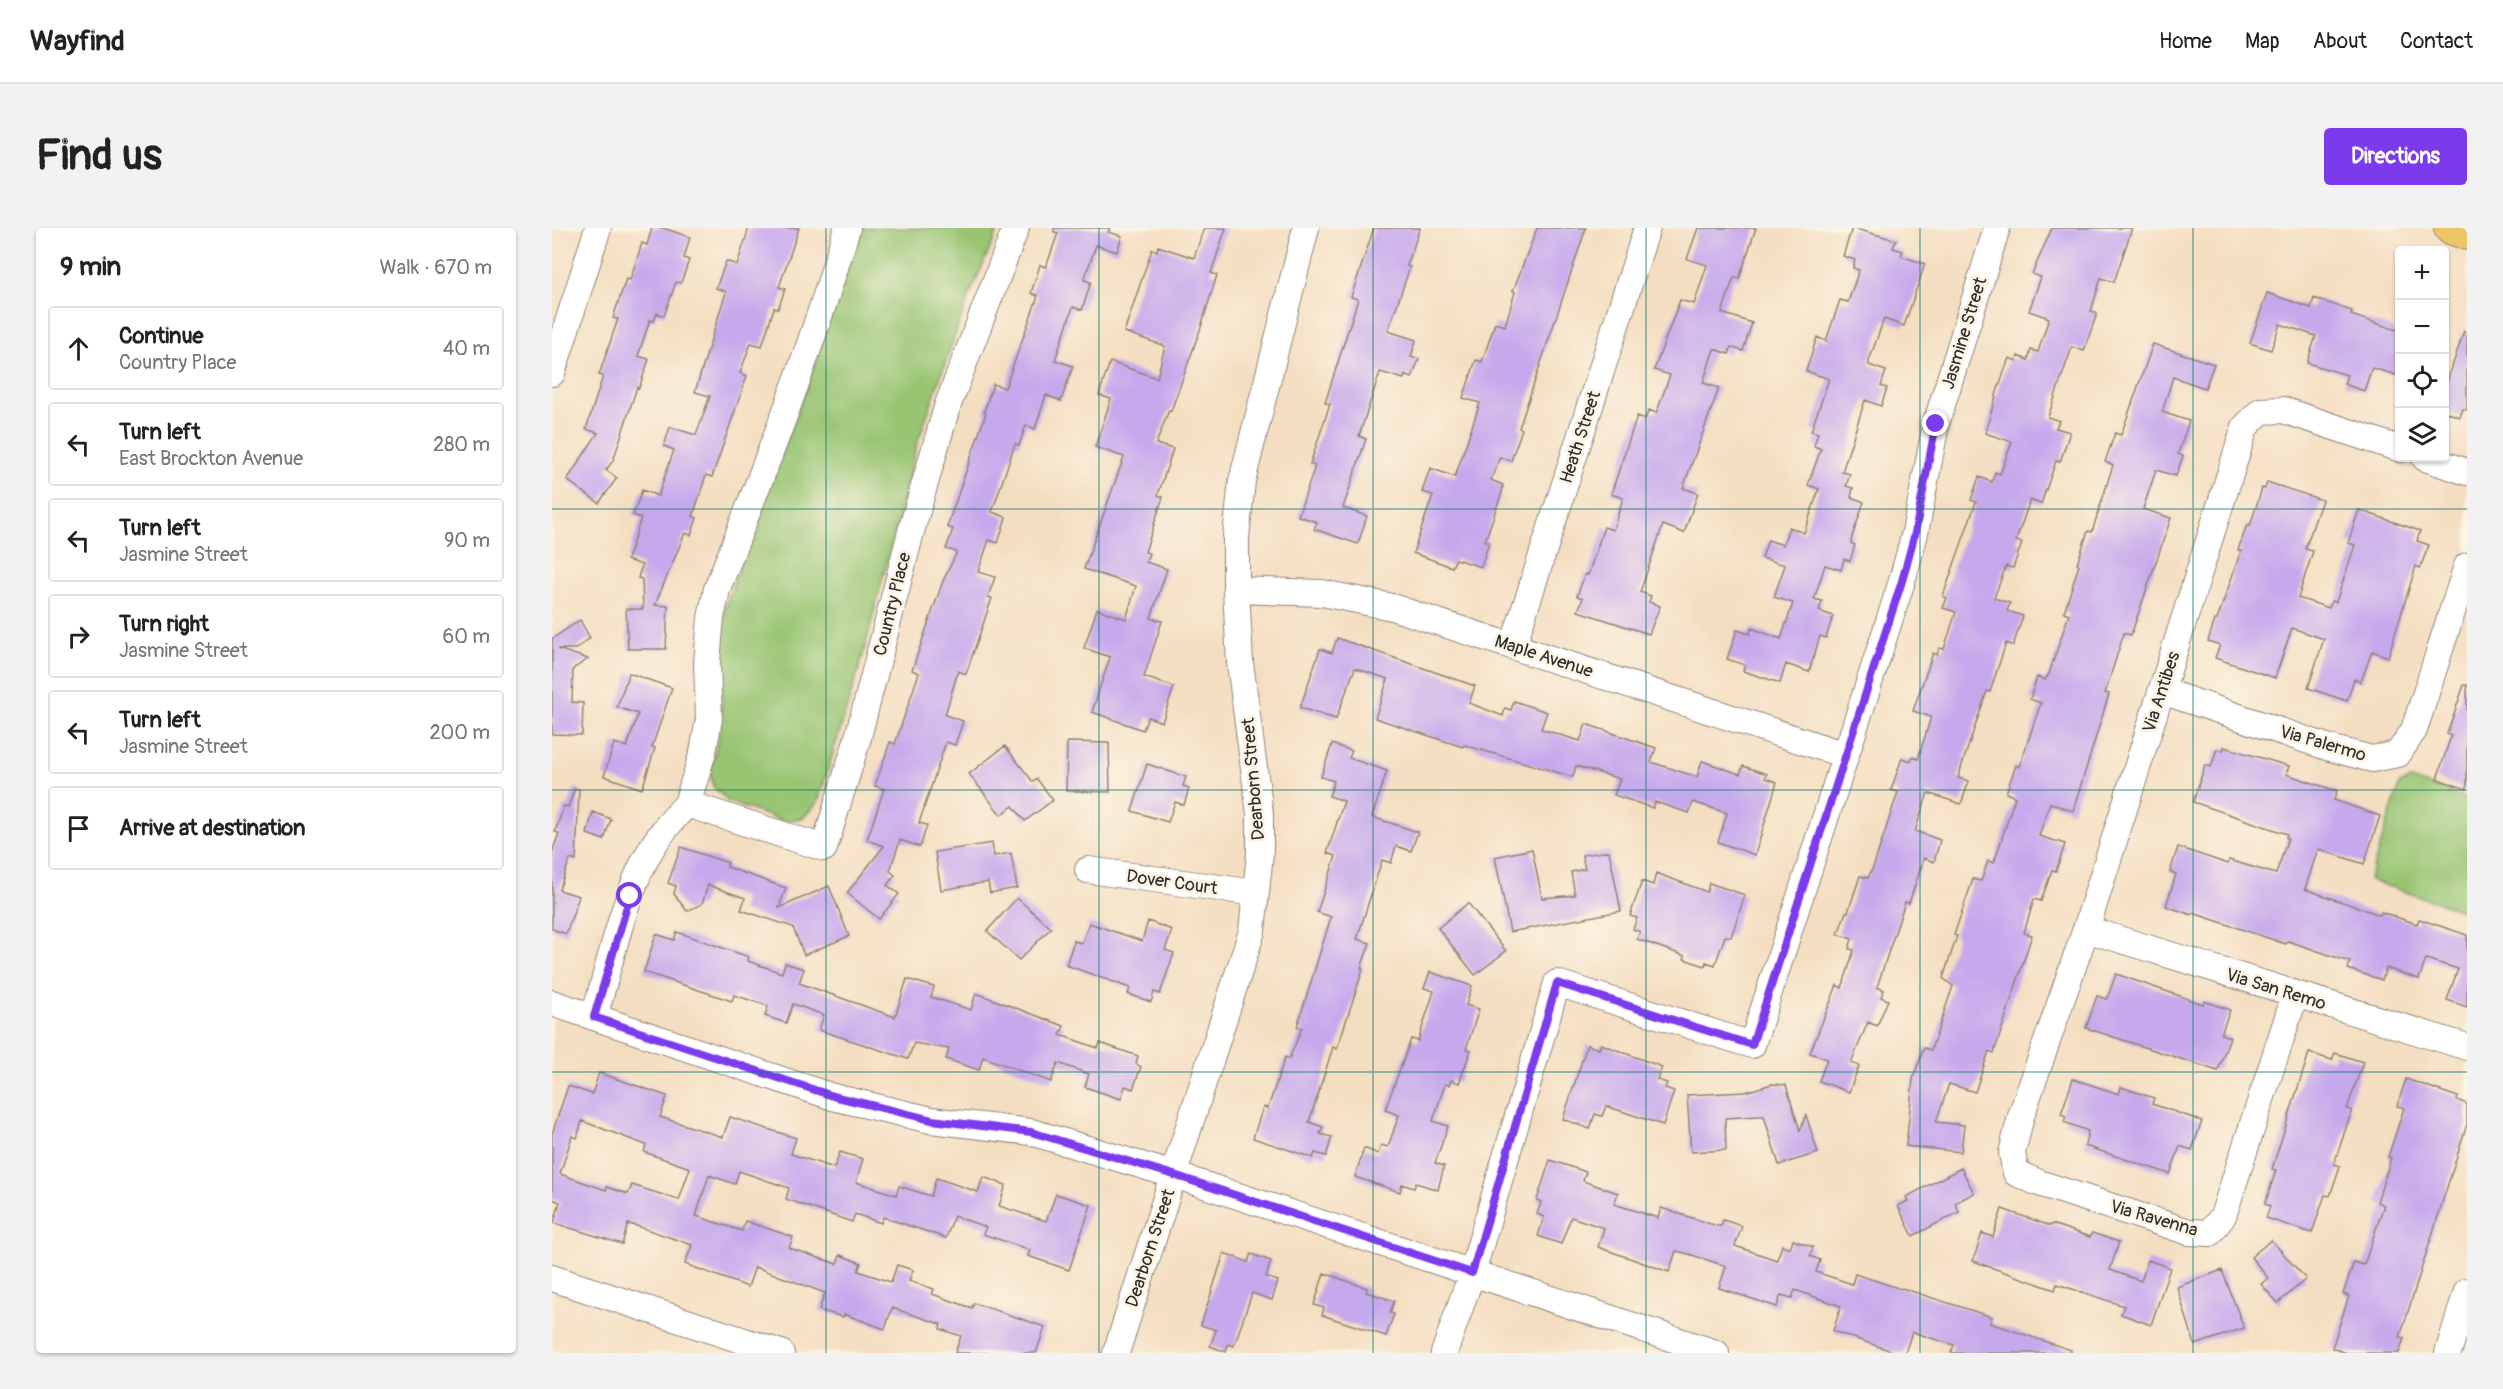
<!DOCTYPE html>
<html lang="en">
<head>
<meta charset="utf-8">
<style>
	body { margin:0; font-family:Pangolin,sans-serif; background:#f2f2f2; color:#222 }
	.controls { position:absolute; right:18px; top:18px; display:grid; overflow:hidden; border-radius:6px; box-shadow:0 2px 4px #0004 }
	.controls button { width:54px; height:54px; display:grid; place-items:center; padding:0; border:0; border-bottom:2px solid #e0e0e0; background:#fff; color:#222; font:30px sans-serif }
	.stop { position:absolute; width:18px; height:18px; margin:-14px; border:4px solid #7c3aed; border-radius:50%; background:#fff }
	.stop.end { background:#7c3aed; border-color:#fff; box-shadow:0 2px 6px #0008 }
	.list { margin:0; padding:0; list-style:none }
	h2 { display:flex; justify-content:space-between; align-items:center; height:78px; margin:0; padding:0 24px; font-size:26px }
	h2 small { font-size:20px; font-weight:400; color:#767676 }
	.list li { display:grid; grid-template-columns:39px 1fr auto; gap:18px; align-items:center; box-sizing:border-box; height:84px; margin:0 12px 12px; padding:0 12px; border:2px solid #e0e0e0; border-radius:6px }
	.list b { display:block; font-size:22px; white-space:nowrap }
	.list p { margin:0; font-size:20px; white-space:nowrap; color:#767676 }
	.list em { font-size:20px; font-style:normal; color:#767676 }
	.icon { flex:none; width:33px; height:33px; fill:none; stroke:currentColor; stroke-width:2; stroke-linecap:round; stroke-linejoin:round }
	.map { position:relative; flex:none; width:1915px; height:1125px; overflow:hidden; border-radius:6px }
	header { display:flex; align-items:center; gap:36px; box-sizing:border-box; height:84px; padding:0 30px; background:#fff; border-bottom:2px solid #e0e0e0 }
	header strong { font-size:28px }
	nav { display:flex; gap:33px; margin-inline-start:auto; font-size:21px }
	.intro { display:flex; align-items:center; justify-content:space-between; box-sizing:border-box; height:144px; padding:0 36px }
	h1 { margin:0; font-size:42px }
	.button { padding:15px 27px; border-radius:6px; background:#7c3aed; color:#fff; font-size:21px; font-weight:700 }
	main { display:flex; gap:36px; padding:0 36px }
	aside { flex:1; background:#fff; border-radius:6px; box-shadow:0 2px 4px #0004 }
	.map>svg:first-child { display:block }
	.green { fill:#99c573; stroke:#62784f; stroke-width:1.5 }
	.building { fill:#c6a8ec; fill-rule:evenodd }
	.lines { fill:none; stroke-linecap:round; stroke-linejoin:round }
	.minor-casing { stroke:#908476; stroke-width:28 }
	.major-casing { stroke:#908476; stroke-width:34 }
	.minor { stroke:#fff; stroke-width:26 }
	.major { stroke:#edc569; stroke-width:32 }
	.route { stroke:#7c3aed; stroke-width:8 }
	.grid { fill:none; stroke:#0f766e; stroke-width:1.5; stroke-opacity:0.55 }
	.labels { text-anchor:middle; stroke-width:6; stroke-linejoin:round; paint-order:stroke }
	.street-label { font-size:18px; fill:#2b2b2b; stroke:#fcf5e5 }
</style>
</head>
<body>
<header>
<strong>Wayfind</strong>
<nav><a>Home</a><a>Map</a><a>About</a><a>Contact</a></nav>
</header>
<div class="intro"><h1>Find us</h1><a class="button">Directions</a></div>
<main>
<aside>
<h2>9 min<small>Walk · 670 m</small></h2>
<ul class="list">
<li><svg class="icon" aria-label="ahead" viewBox="0 0 24 24"><path d="M12 20V5M6 11l6-6 6 6"/></svg><div><b>Continue</b><p>Country Place</p></div><em>40 m</em></li>
<li><svg class="icon" aria-label="left" viewBox="0 0 24 24"><path d="M17 20v-9H6M10 6l-5 5 5 5"/></svg><div><b>Turn left</b><p>East Brockton Avenue</p></div><em>280 m</em></li>
<li><svg class="icon" aria-label="left" viewBox="0 0 24 24"><path d="M17 20v-9H6M10 6l-5 5 5 5"/></svg><div><b>Turn left</b><p>Jasmine Street</p></div><em>90 m</em></li>
<li><svg class="icon" aria-label="right" viewBox="0 0 24 24"><path d="M7 20v-9h11M14 6l5 5-5 5"/></svg><div><b>Turn right</b><p>Jasmine Street</p></div><em>60 m</em></li>
<li><svg class="icon" aria-label="left" viewBox="0 0 24 24"><path d="M17 20v-9H6M10 6l-5 5 5 5"/></svg><div><b>Turn left</b><p>Jasmine Street</p></div><em>200 m</em></li>
<li><svg class="icon" aria-label="arrive" viewBox="0 0 24 24"><path d="M6 21V4h12l-3 4 3 4H6"/></svg><div><b>Arrive at destination</b></div></li>
</ul>
</aside>
<div class="map">
<svg width="1915" height="1125" viewBox="0 0 1915 1125">
	<rect width="100%" height="100%" fill="#fcf5e5"/>
	<filter id="ink" filterUnits="userSpaceOnUse"><feTurbulence type="fractalNoise" baseFrequency=".0167" numOctaves="2"/><feDisplacementMap in="SourceGraphic" scale="12" xChannelSelector="R" yChannelSelector="G"/><feConvolveMatrix kernelMatrix="1 2 1 2 8 2 1 2 1" color-interpolation-filters="sRGB"/></filter>
	<filter id="wash" filterUnits="userSpaceOnUse"><feTurbulence type="fractalNoise" baseFrequency=".008" numOctaves="4" result="noise"/><feDisplacementMap in="SourceGraphic" scale="24" xChannelSelector="R" yChannelSelector="G"/><feGaussianBlur stdDeviation="1.35" result="paint"/><feColorMatrix in="noise" values="0 0 0 0 0 0 0 0 0 0 0 0 0 0 0 0 0 1.4 0 .05"/><feComposite in="paint" operator="in"/></filter>
	<g filter="url(#wash)">
		<rect width="100%" height="100%" fill="#f4dec1"/>
		<path class="green" d="M307,0H447L415,73L365,216L311,427L266,574L251,590L231,593L177,574L161,558L158,545L168,503L170,475L168,417L172,383L184,347C226,231 274,118 307,0Z
			M1858,551L1915,570V684L1817,652L1848,556Z"/>
		<g id="blocks">
			<path class="building" d="M100,0H111L138,9L132,30L137,32L129,55L124,54L112,88L105,85L102,93L98,92L86,128L97,131L87,160L85,159L61,233L54,242L65,250L47,275L15,252L46,205L34,201L51,148L47,147L66,91L61,90L74,51L78,52L90,15L95,17Z
				M197,0H247L227,59L233,61L226,81L222,80L210,118L199,115L188,145L195,148L160,249L154,247L141,288L145,290L139,307L133,305L103,377L116,378L114,421H76L74,381H91L90,351L86,350L90,337L75,332L89,290L81,287L90,262L106,268L122,222L112,218L118,199L144,207L158,168L143,164L174,64L164,60L174,33L185,37Z
				M502,0H558L556,4L570,8L565,24L544,17L532,52L539,54L530,82L521,79L503,132L521,138L509,173L494,167L483,201L474,197L467,217L463,216L440,284L454,289L446,315L437,312L426,344L443,349L436,369L440,370L414,446L406,443L393,487L411,493L403,517L394,514L367,595L375,597L368,619L348,612L338,643L343,647L335,657L347,666L327,691L295,665L332,618L315,612L332,561L323,558L338,514L343,516L367,445L360,442L391,353L405,324L394,321L401,301L395,299L434,185L432,184L441,156L453,160L486,68L479,65L488,37L494,39L506,5L502,4Z
				M652,0H674L659,45L665,47L648,102L619,183L617,182L604,216L621,221L606,267L611,269L593,324L597,325L594,334L615,341L599,390L610,393L592,449L622,459L610,494L596,489L591,502L540,484L558,429L532,420L545,381L574,391L584,358L532,341L572,229L543,219L559,171L547,167L558,134L605,150L613,118L572,104L600,21L605,23L606,18L642,30Z
				M822,0H868L855,38L858,39L836,103L864,112L859,129L867,131L860,150L853,147L852,151L828,144L807,208L814,211L791,280L815,288L806,316L762,301L765,294L746,288L763,238L758,236L778,176L773,175L806,71L799,69Z
				M985,0H1034L967,200L970,201L959,233L948,229L939,252L951,257L950,264L933,313L937,314L929,339L904,331L900,339L861,325L881,267L870,264L878,240L903,249L928,175L911,170L924,132L930,134L943,95L953,98L963,64L961,63Z
				M1146,0H1204L1187,51L1182,49L1170,85L1200,95L1191,123L1179,119L1177,126L1162,121L1151,155L1167,160L1131,260L1146,265L1132,305L1111,297L1088,364L1099,368L1097,374L1108,378L1097,406L1026,383L1031,370L1025,368L1033,346L1036,347L1052,299L1061,302L1071,270L1059,266L1085,188L1093,191L1097,182L1104,185L1107,178L1118,147L1102,142L1128,72L1142,76L1155,37L1135,31Z
				M1300,0L1344,12L1341,20L1351,23L1349,28L1373,36L1352,98L1332,91L1317,133V137L1334,143L1329,158L1335,160L1329,178L1313,172L1290,244L1298,246L1294,258L1301,260L1299,269L1312,274L1300,309L1299,315L1303,317L1298,333L1292,331L1289,342L1273,337L1262,371L1270,373L1267,383L1281,388L1274,410L1268,408L1257,444L1234,436L1228,455L1191,443L1193,437L1175,431L1185,402L1198,406L1199,400L1229,411L1241,375L1222,369L1233,337L1210,330L1216,312L1231,317L1237,299L1252,305L1267,261L1256,257L1269,221L1262,218L1266,205L1259,203L1277,151L1254,143L1265,109L1274,113L1288,72L1296,74L1307,42L1301,40L1303,32L1291,28Z
				M1500,0H1580L1562,54L1549,50L1539,83L1545,85L1532,123L1520,119L1496,189L1507,193L1504,200L1518,204L1508,234L1504,233L1489,276L1478,272L1464,313L1470,315L1461,340L1454,338L1442,370L1458,375L1455,383L1471,388L1461,418L1454,415L1438,464L1435,463L1410,537L1406,550L1417,553L1409,576L1376,565L1363,603L1388,612L1382,634L1372,630L1357,675L1353,674L1325,759L1332,762L1329,769L1336,772L1325,798L1316,794L1299,835L1307,838L1297,864L1267,853L1275,831L1258,825L1285,757L1290,760L1302,722L1297,721L1300,711L1286,706L1294,684H1296L1308,648L1316,650L1322,637L1346,564L1339,562L1350,530L1359,533L1360,529L1366,531L1379,489L1361,483L1381,425L1385,427L1387,420L1392,421L1404,384L1391,380L1395,370L1391,368L1424,274L1419,272L1427,249L1440,254L1443,244L1448,246L1460,214L1433,205L1446,161L1457,130L1465,133L1466,128L1476,132L1479,122L1486,124L1497,90L1477,83L1489,49L1480,46Z
				M1715,65L1759,80L1762,70L1800,83L1799,87L1848,103V148L1820,140L1812,163L1792,156L1795,147L1755,135L1764,108L1728,96L1719,122L1698,115Z
				M1912,103L1915,104V182L1911,181L1908,189L1893,184V160Z
				M1601,116L1662,136L1653,160L1621,149L1610,184L1637,193L1626,226L1631,228L1624,248L1604,242L1591,281L1619,290L1579,407L1572,405L1553,465L1557,466L1521,583L1498,575L1487,608L1513,616L1504,643L1500,642L1489,673L1482,671L1472,705L1480,707L1442,825L1437,823L1423,864L1397,856L1384,894L1412,897L1409,924L1354,918L1361,851L1372,820L1379,822L1401,758L1391,750L1405,708L1402,707L1421,651L1429,653L1436,633L1442,635L1463,569L1454,565L1464,537L1467,539L1489,475L1478,471L1485,449L1493,452L1497,446L1517,386L1512,384L1527,337L1525,336L1536,303L1540,304L1561,237L1553,234L1563,205L1569,207Z
				M1715,254L1770,272L1753,321L1761,323L1746,370L1777,380L1780,373L1784,374L1803,317L1796,315L1807,282L1868,303L1865,313L1877,317L1868,340L1864,338L1836,429L1820,423L1809,454L1802,451L1795,473L1756,460L1772,411L1740,400L1723,450L1663,430L1668,417L1656,413L1663,392H1665L1689,323L1686,322L1695,297L1698,298L1710,260L1713,261Z
				M28,392L38,410L24,421H6L36,431L21,441L20,474L31,475L30,507L0,506V411Z
				M785,410L923,458L917,475L951,488L953,480L959,482L962,473L995,484L989,501L1028,513L1034,496L1104,520L1099,534L1145,549L1150,533L1188,546L1191,538L1215,546L1213,550L1225,554L1203,627L1166,614L1175,585L1141,574L1137,585L1103,574L1101,580L1062,567L1068,551L1024,538L1021,549L912,517L911,519L823,490L836,451L803,440L784,491L748,480L768,421L780,425Z
				M77,445L120,460L100,519L103,520L90,561L52,548L62,515L75,519L86,486L65,479Z
				M1912,457H1915V561L1885,551L1899,508L1895,506Z
				M515,514L557,515L558,564L514,563Z
				M780,516L800,523L797,530L835,543L820,589L866,604L859,623L844,618L839,635L830,632L805,711L818,715L809,740L811,741L785,821L781,819L757,894L771,899L768,906L780,909L774,928L763,925L761,930L701,910L711,879L716,880L733,829L737,831L750,800L745,799L779,689L765,684L784,628L775,625L792,573L777,568L782,553L769,549Z
				M453,518L481,554L485,551L501,572L473,593L461,578L449,587L417,546Z
				M1672,519L1737,538L1734,546L1785,563L1782,572L1828,588L1812,636L1766,621L1753,661L1828,687L1829,684L1865,696L1867,691L1915,707V779L1895,772L1906,741L1874,731L1867,751L1834,740L1830,752L1796,741L1798,734L1736,713L1734,716L1641,685L1640,687L1614,678L1624,646L1618,644L1626,619L1676,636L1677,632L1724,646L1736,610L1734,609L1735,606L1641,574L1653,537L1659,539L1665,521L1671,523Z
				M595,536L634,549L631,558L637,560L632,577L623,574L616,594L580,583Z
				M23,560L27,561L24,633L18,631L7,662L27,668L14,706L0,701V625L7,605L3,604L12,578L16,579Z
				M41,584L59,591L52,612L35,606Z
				M440,615L442,628L459,625L465,660L438,665L436,654L389,662L383,624Z
				M129,619L176,635L175,639L234,660L227,680L277,658L297,708L252,727L241,699L189,682L193,670L156,657L150,676L135,683L122,666L124,658L116,655Z
				M980,621L990,670L1023,667L1019,644L1033,641L1030,627L1057,623L1069,683L958,704L943,629Z
				M1104,645L1155,664L1157,655L1193,667L1179,709L1173,708L1163,737L1154,734L1153,738L1132,731L1133,728L1085,711L1088,704L1081,701L1085,690L1078,688L1090,653L1101,657Z
				M465,670L499,700L467,732L435,703Z
				M916,675L954,723L923,747L886,700Z
				M596,693L620,702L613,722L622,725L608,766L602,764L599,774L576,766L578,760L514,737L522,713L530,715L537,695L590,713Z
				M125,704L197,729L196,733L230,745L233,735L252,741L247,755L343,789L355,751L382,759L379,769L419,782L424,765L512,798L508,807L546,820L548,815L586,828L584,836L589,839L581,861L573,858L569,871L533,859L537,846L506,835L499,854L431,829L427,842L394,831L397,821L362,815L356,831L267,802L272,787L241,776L234,795L213,788L216,778L182,767L180,773L92,744L104,706L122,712Z
				M878,744L920,758L914,777L927,781L914,821L919,822L907,855L899,852L897,857L893,856L881,893L896,898L883,935L892,938L886,962L864,955L862,960L850,956L848,964L803,949L812,920L826,926L829,917L836,919L847,887L833,882L859,811L866,813L882,763L872,760Z
				M1564,746L1651,776L1652,773L1678,782L1669,806L1678,809L1666,843L1534,800L1545,768L1555,771Z
				M1049,816L1110,839L1105,852L1115,855L1113,860L1122,863L1111,897L1054,878L1050,888L1043,886L1038,901L1011,891L1035,817L1047,821Z
				M1757,825L1780,832L1783,825L1811,834L1795,881L1800,882L1782,936L1788,938L1778,968L1773,967L1760,1005L1714,990L1718,978L1713,976L1724,942L1720,941Z
				M47,845L115,868L108,889L171,909L178,889L244,910L239,926L282,940L288,924L311,931L304,954L344,967L347,958L379,968L384,950L426,964L431,949L454,957L447,978L494,993L504,966L539,977L517,1042L476,1028L478,1022L431,1006L434,999L402,988L394,1010L331,989L329,995L303,986L300,994L234,971L237,960L187,943L183,956L157,947L144,988L190,1003L193,993L241,1009L237,1020L285,1036L288,1027L309,1035L306,1043L339,1054L345,1037L361,1042L357,1053L382,1061L380,1066L420,1080L422,1075L493,1099L484,1125H403L409,1108L388,1101L389,1096L340,1080L333,1101L292,1086L291,1089L267,1082L273,1065L203,1039L196,1059L133,1036L140,1017L85,998L76,996L70,1016L2,995L8,974L0,971V906L16,858L40,866ZM30,893L94,917L92,924L138,940L127,972L80,957L76,966L55,959L54,962L8,946L20,908L25,910Z
				M1521,851L1567,866L1569,859L1602,870L1600,876L1650,893L1640,922L1628,918L1618,946L1533,918L1536,903L1512,894L1514,888L1509,886Z
				M1854,851L1906,869L1905,872L1915,876V896L1848,1109L1852,1110L1847,1125H1795L1780,1120L1797,1068L1791,1066L1802,1034L1812,1037L1832,977L1825,974L1839,930L1836,929L1852,880L1845,878Z
				M1220,856L1234,857L1248,903L1254,887L1266,925L1227,937L1212,888H1207L1173,890L1174,922L1139,924L1135,867L1193,864Z
				M998,932L1034,944L1031,953L1066,965L1062,976L1106,990L1109,980L1165,998H1169L1171,992L1190,998L1183,1018L1225,1032L1230,1017L1238,1020L1241,1012L1261,1019L1258,1028L1268,1032L1264,1044L1300,1056L1303,1046L1349,1061L1350,1060L1440,1089L1438,1095L1519,1122V1125H1399L1402,1117L1360,1104L1353,1125H1346L1281,1103L1289,1078L1243,1062L1240,1070L1229,1067L1225,1079L1167,1060L1174,1038L1137,1026L1124,1023L1117,1044L1046,1019L1052,1000L1019,989L1009,1016L986,1008L992,989L985,986L989,974L985,972Z
				M1409,940L1422,965L1403,975L1407,984L1361,1008L1346,978L1356,973L1354,969Z
				M1450,981L1499,998L1500,996L1538,1009L1540,1005L1567,1014L1558,1042L1589,1053L1596,1032L1618,1040L1599,1097L1569,1086L1572,1078L1505,1056L1503,1062L1421,1033L1430,1005L1441,1009Z
				M1719,1012L1754,1051L1726,1075L1709,1056L1716,1050L1699,1029Z
				M672,1025L696,1034L699,1026L719,1033L714,1049L726,1053L720,1072L700,1065L682,1118L676,1116L674,1124L658,1118L664,1102L649,1097Z
				M1670,1042L1692,1100L1643,1117L1625,1059Z
				M772,1045L815,1060L814,1064L842,1073L838,1085L842,1086L834,1108L770,1087L772,1080L762,1077Z"/>
		</g>
	</g>
	<g filter="url(#ink)">
		<use href="#blocks" fill-opacity="0" stroke="#908476" stroke-width="1.5"/>
		<g class="lines">
			<defs>
				<path id="minor" d="M295,0C259,123 212,242 165,361L159,390L155,434L157,491L151,524L135,576L272,620L305,513L360,300L395,179L464,0
					M0,145L46,0
					M1873,230L1915,244
					M684,362L770,365L840,379L1293,527
					M961,418L1095,0
					M1610,463L1778,520L1820,531L1846,526L1862,502L1915,338
					M536,642L704,665
					M1534,701L1915,819
					M1743,767L1671,988L1658,1005L1637,1004L1487,955L1464,945L1460,925L1469,888L1534,701L1693,199L1709,183L1731,182L1848,221
					M0,775L281,869L379,892L479,904L622,947L1164,1125
					M42,789C58,737 71,669 98,623C108,605 122,590 135,576
					M0,1050L229,1125
					M564,1125L700,703L708,625V586L688,435L684,362V309L690,253L754,0
					M892,1125L920,1045L1005,755L1200,817L1350,353L1363,305L1384,196L1445,0
					M1896,1125L1915,1063"/>
				<path id="major" d="M1898,0L1915,6"/>
			</defs>
			<use href="#minor" class="minor-casing"/>
			<use href="#major" class="major-casing"/>
			<use href="#minor" class="minor"/>
			<use href="#major" class="major"/>
		</g>
	</g>
	<g class="lines" filter="url(#ink)">
		<path class="route" d="M78,668L42,789L281,868L380,892L479,904L622,947L920,1045L1005,755L1200,817L1350,353L1363,305L1384,196"/>
	</g>
	<path class="grid" d="M274,0V1125M547,0V1125M821,0V1125M1094,0V1125M1368,0V1125M1641,0V1125M0,281H1915M0,562H1915M0,844H1915"/>
	<g class="labels">
		<g class="street-label">
			<text transform="translate(1412 105) rotate(-73)" y="6">Jasmine Street</text>
			<text transform="translate(1028 209) rotate(-72)" y="6">Heath Street</text>
			<text transform="translate(340 376) rotate(-76)" y="6">Country Place</text>
			<text transform="translate(992 428) rotate(18)" y="6">Maple Avenue</text>
			<text transform="translate(1609 464) rotate(-72)" y="6">Via Antibes</text>
			<text transform="translate(1771 515) rotate(16)" y="6">Via Palermo</text>
			<text transform="translate(701 551) rotate(-95)" y="6">Dearborn Street</text>
			<text transform="translate(620 654) rotate(8)" y="6">Dover Court</text>
			<text transform="translate(1724 761) rotate(17)" y="6">Via San Remo</text>
			<text transform="translate(1602 990) rotate(16)" y="6">Via Ravenna</text>
			<text transform="translate(598 1020) rotate(-72)" y="6">Dearborn Street</text>
		</g>
	</g>
</svg>
<div class="controls">
<button>+</button>
<button>−</button>
<button><svg class="icon" aria-label="locate" viewBox="0 0 24 24"><circle cx="12" cy="12" r="6"/><path d="M12 2v4M12 18v4M2 12h4M18 12h4"/></svg></button>
<button><svg class="icon" aria-label="layers" viewBox="0 0 24 24"><path d="M12 4l9 5-9 5-9-5zM3 14l9 5 9-5"/></svg></button>
</div>
<div class="stop" style="left:78px;top:668px"></div>
<div class="stop end" style="left:1384px;top:196px"></div>
</div>
</main>
</body>
</html>
